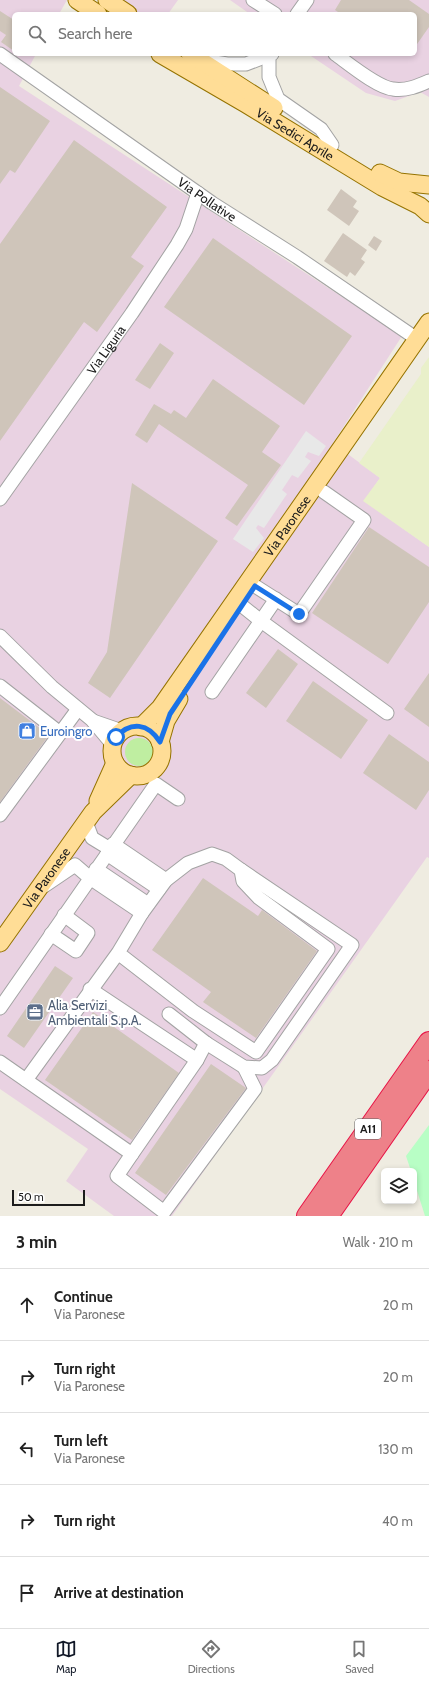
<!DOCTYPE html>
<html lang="en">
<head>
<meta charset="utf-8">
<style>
	body { margin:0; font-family:Cabin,sans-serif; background:#f2f2f2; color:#222 }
	.controls { position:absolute; right:12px; bottom:12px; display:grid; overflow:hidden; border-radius:6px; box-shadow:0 2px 6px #0003 }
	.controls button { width:36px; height:36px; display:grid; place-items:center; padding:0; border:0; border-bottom:1px solid #e0e0e0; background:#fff; color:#222; font:20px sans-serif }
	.scale { position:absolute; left:12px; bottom:10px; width:73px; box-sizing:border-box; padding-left:4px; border:2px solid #1c1c1c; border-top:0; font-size:11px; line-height:14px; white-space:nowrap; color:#1c1c1c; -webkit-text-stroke:3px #fff; paint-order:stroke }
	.stop { position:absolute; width:12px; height:12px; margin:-9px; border:3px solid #1a73e8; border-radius:50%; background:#fff }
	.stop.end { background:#1a73e8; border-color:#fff; box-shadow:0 1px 4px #0008 }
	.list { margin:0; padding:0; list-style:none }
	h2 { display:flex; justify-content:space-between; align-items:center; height:52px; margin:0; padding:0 16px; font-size:17px }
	h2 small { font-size:13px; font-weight:400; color:#767676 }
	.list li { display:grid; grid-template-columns:26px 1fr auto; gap:12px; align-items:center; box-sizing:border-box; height:72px; padding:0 16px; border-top:1px solid #e0e0e0 }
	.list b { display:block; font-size:15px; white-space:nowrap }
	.list p { margin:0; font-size:13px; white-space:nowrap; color:#767676 }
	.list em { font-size:13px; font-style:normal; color:#767676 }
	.icon { flex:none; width:22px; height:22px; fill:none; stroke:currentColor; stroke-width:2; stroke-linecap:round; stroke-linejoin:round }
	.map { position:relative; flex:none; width:429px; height:1216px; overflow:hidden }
	.search { position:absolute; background:#fff; box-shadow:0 2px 6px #0003; left:12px; right:12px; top:12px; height:44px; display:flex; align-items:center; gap:10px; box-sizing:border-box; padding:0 14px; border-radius:6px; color:#767676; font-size:15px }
	.sheet { height:412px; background:#fff }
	nav { display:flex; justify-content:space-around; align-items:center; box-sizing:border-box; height:56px; border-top:1px solid #e0e0e0; background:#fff; font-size:11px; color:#767676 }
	nav a { display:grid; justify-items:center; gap:2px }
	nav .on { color:#111827 }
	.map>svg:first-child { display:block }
	.industrial { fill:#e9d2e2 }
	.farmland { fill:#e9f0ca }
	.grass { fill:#bfeea1 }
	.park { fill:#b8fec5 }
	.parking { fill:#e8e8e8 }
	.building { fill:#cfc5ba }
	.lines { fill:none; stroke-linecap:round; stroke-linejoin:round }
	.minor-casing { stroke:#a3a3a3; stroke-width:15 }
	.major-casing { stroke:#957300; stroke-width:19 }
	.highway-casing { stroke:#e71446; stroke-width:22 }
	.minor { stroke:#fff; stroke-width:13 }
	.major { stroke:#ffdd96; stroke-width:17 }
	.highway { stroke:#ee8189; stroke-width:20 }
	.route { stroke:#1a73e8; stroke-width:5 }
	.labels { text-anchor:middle; stroke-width:4; stroke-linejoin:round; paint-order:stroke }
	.shield { fill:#fff; stroke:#606060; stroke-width:1 }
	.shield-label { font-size:12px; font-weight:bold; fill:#1c1c1c }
	.street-label { font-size:13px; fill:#1c1c1c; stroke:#fff }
	.shop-label { font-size:13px; fill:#366cbe; stroke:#fff; text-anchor:start }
	.service-label { font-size:13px; fill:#4e5e75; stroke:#fff; text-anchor:start }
</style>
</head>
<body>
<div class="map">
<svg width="429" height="1216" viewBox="0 0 429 1216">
	<rect width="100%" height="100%" fill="#efece1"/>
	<path class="industrial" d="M0,0H67L59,14H14V54H36L19,86L402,336L333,443L380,478L364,501L429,547V858L427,857L172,1216H114L66,1181L88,1149L0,1089Z
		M114,0H178L168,14H135Z
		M230,0H429V97L420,92L395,101L366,93L308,54H415V14H250Z"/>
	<path class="farmland" d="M429,357V547L363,501L380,478L359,463L421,374V368Z"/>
	<path class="grass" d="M125 752a14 14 0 1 1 28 0a14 14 0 1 1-28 0Z"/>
	<path class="park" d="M429,1125V1216H425L414,1181V1171H411L406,1156Z"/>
	<path class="parking" d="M306,431L326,446L319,456L308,452L305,457L311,461L298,478L292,475L282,490L287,494L264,528L258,525L256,528L264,538L253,552L233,539Z"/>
	<path class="building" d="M341,0H409L429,14V27L415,47V14H341L335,10Z
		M0,11L14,20V51L1,42L6,35L0,31Z
		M0,87L50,121L15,173L10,170L0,184Z
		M74,140L167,207L131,257L144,266L97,332L84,322L0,441V244Z
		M341,189L357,201L353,207L359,211L349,226L327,210Z
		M343,233L367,250L361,259L365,262L355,276L350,272L347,277L324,261Z
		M374,236L382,241L376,251L368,245Z
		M213,238L352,336L304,405L164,307Z
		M160,343L174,353L150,389L135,380Z
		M213,379L280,426L262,452L281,465L237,526L225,518L248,485L159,424L147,443L135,435L154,404L171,414L174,410L186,418Z
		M132,483L218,541L110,698L88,683L107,652Z
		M369,527L429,567V602L388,664L312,613Z
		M278,649L298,664L266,708L246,693Z
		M429,673V727L404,709Z
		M313,681L368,720L341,759L286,721Z
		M0,698L49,735L0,802Z
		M389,734L429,762V790L416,810L363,773Z
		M203,878L258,916L262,910L317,951L256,1038L203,1002L211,992L152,950Z
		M55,966L73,978L24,1048L7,1036Z
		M93,1012L179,1073L132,1140L45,1080Z
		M211,1064L246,1088L166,1195L135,1173Z"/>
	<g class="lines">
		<defs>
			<g id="minor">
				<path d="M253,0L275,14"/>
				<path d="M297,14L307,0"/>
				<path id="s1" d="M0,54L212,203L297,257L417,339"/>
				<path d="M269,54V77L278,99L321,129L332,145"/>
				<path d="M335,54C349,64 378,88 393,89C406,91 418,86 429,81"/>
				<path d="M202,60L227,64H246L272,54"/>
				<path id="s2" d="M0,499L132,313L177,245L186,229L198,193"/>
				<path d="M255,586L299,614L364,520L324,492"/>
				<path d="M241,605L261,621L387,713"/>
				<path d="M0,636L52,687L92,720L113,745"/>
				<path d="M0,686L60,733"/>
				<path d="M212,692L276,599"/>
				<path d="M93,721L122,731"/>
				<path d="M0,815L78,709"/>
				<path d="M86,822L92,838L110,849"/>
				<path d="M113,844L166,880"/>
				<path d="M107,854L159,889"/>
				<path d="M96,869L148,904"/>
				<path d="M44,886L75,865L90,878L142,913"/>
				<path d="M51,934L76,951L88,933L64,915"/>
				<path d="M90,989L197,1060"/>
				<path d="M0,1008L156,784L178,799"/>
				<path d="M169,1014L206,1043L244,1067L262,1068L272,1060L352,945L241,870"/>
				<path d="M0,1062L132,1154L197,1060L206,1043"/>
				<path d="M26,1080L118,953L142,913L166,880L188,863L212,854L226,859L241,870L243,881L259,898L328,949L256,1052L193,1011L118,953"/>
				<path d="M132,1154L117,1176L164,1212L255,1089L244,1067"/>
			</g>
			<g id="major">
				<path d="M77,0L98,14"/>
				<path d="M107,0L128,14"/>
				<path id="s3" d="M160,54L246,104L382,187L420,206L429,214"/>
				<path d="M190,54L274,108"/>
				<path d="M380,173L399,182L429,185"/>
				<circle cx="137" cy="751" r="25"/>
				<path id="s4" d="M141,727L160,708L429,322"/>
				<path d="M160,742L166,721L179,699"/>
				<path d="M98,801L115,763"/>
				<path id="s5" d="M0,943L93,812L131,775"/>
			</g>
			<path id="highway" d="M307,1216L429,1042
				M328,1216L429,1071"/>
		</defs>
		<use href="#minor" class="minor-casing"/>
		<use href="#major" class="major-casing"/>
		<use href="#highway" class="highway-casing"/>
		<use href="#minor" class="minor"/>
		<use href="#major" class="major"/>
		<use href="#highway" class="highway"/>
	</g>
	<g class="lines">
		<path class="route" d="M116,737C131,721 148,723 160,742L170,714L255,586L299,614"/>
	</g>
	<defs>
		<symbol id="shop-square" viewBox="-11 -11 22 22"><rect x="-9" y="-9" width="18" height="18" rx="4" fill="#3f7fe0" stroke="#fff"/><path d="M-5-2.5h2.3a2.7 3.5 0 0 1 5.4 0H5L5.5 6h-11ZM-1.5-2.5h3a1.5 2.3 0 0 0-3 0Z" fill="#fff"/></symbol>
		<symbol id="office-square" viewBox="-11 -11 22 22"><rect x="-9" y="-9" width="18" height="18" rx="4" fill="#5c6f8a" stroke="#fff"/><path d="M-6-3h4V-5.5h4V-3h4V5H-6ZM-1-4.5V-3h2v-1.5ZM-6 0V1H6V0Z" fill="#fff"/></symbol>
	</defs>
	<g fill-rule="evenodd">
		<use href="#shop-square" x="17" y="721" width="20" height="20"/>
		<use href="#office-square" x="25" y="1002" width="20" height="20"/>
	</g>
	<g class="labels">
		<rect class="shield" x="355" y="1119" width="26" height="20" rx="3"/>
		<g class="shield-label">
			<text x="368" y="1133">A11</text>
		</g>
		<g class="street-label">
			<text dy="5" stroke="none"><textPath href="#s3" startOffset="157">Via Sedici Aprile</textPath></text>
			<text dy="5" stroke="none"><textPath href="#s1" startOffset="253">Via Pollative</textPath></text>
			<text dy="5" stroke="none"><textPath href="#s2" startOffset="183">Via Liguria</textPath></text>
			<text dy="5" stroke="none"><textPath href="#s4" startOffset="249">Via Paronese</textPath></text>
			<text dy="5" stroke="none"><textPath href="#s5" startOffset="80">Via Paronese</textPath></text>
		</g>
		<g class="shop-label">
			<text x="40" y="736">Euroingro</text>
		</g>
		<g class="service-label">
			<text x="48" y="1010">Alia Servizi<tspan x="48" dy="15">Ambientali S.p.A.</tspan></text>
		</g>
	</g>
</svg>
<div class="controls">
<button><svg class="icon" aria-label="layers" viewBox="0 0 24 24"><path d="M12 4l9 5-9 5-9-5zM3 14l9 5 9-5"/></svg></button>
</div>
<div class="scale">50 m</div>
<div class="stop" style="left:116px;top:737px"></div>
<div class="stop end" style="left:299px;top:614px"></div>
<div class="search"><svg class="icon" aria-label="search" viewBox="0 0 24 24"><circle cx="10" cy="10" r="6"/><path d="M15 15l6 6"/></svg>Search here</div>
</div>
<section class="sheet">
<h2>3 min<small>Walk · 210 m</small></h2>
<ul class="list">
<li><svg class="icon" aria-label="ahead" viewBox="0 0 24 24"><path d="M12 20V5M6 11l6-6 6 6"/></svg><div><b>Continue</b><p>Via Paronese</p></div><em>20 m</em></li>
<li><svg class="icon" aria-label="right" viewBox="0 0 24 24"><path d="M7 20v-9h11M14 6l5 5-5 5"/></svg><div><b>Turn right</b><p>Via Paronese</p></div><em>20 m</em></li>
<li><svg class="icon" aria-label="left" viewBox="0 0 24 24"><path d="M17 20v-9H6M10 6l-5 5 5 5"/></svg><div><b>Turn left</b><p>Via Paronese</p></div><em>130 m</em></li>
<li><svg class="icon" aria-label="right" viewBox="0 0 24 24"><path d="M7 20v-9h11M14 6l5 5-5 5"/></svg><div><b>Turn right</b></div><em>40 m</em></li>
<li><svg class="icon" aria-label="arrive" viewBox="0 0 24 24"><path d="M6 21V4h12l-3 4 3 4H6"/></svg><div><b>Arrive at destination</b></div></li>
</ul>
</section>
<nav>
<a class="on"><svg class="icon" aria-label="map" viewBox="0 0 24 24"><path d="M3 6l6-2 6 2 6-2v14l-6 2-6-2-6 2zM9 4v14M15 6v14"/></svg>Map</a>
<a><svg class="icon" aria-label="directions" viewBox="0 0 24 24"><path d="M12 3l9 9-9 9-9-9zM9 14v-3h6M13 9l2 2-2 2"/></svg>Directions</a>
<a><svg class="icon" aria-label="saved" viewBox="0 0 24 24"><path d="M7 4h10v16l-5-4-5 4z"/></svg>Saved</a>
</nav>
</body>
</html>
